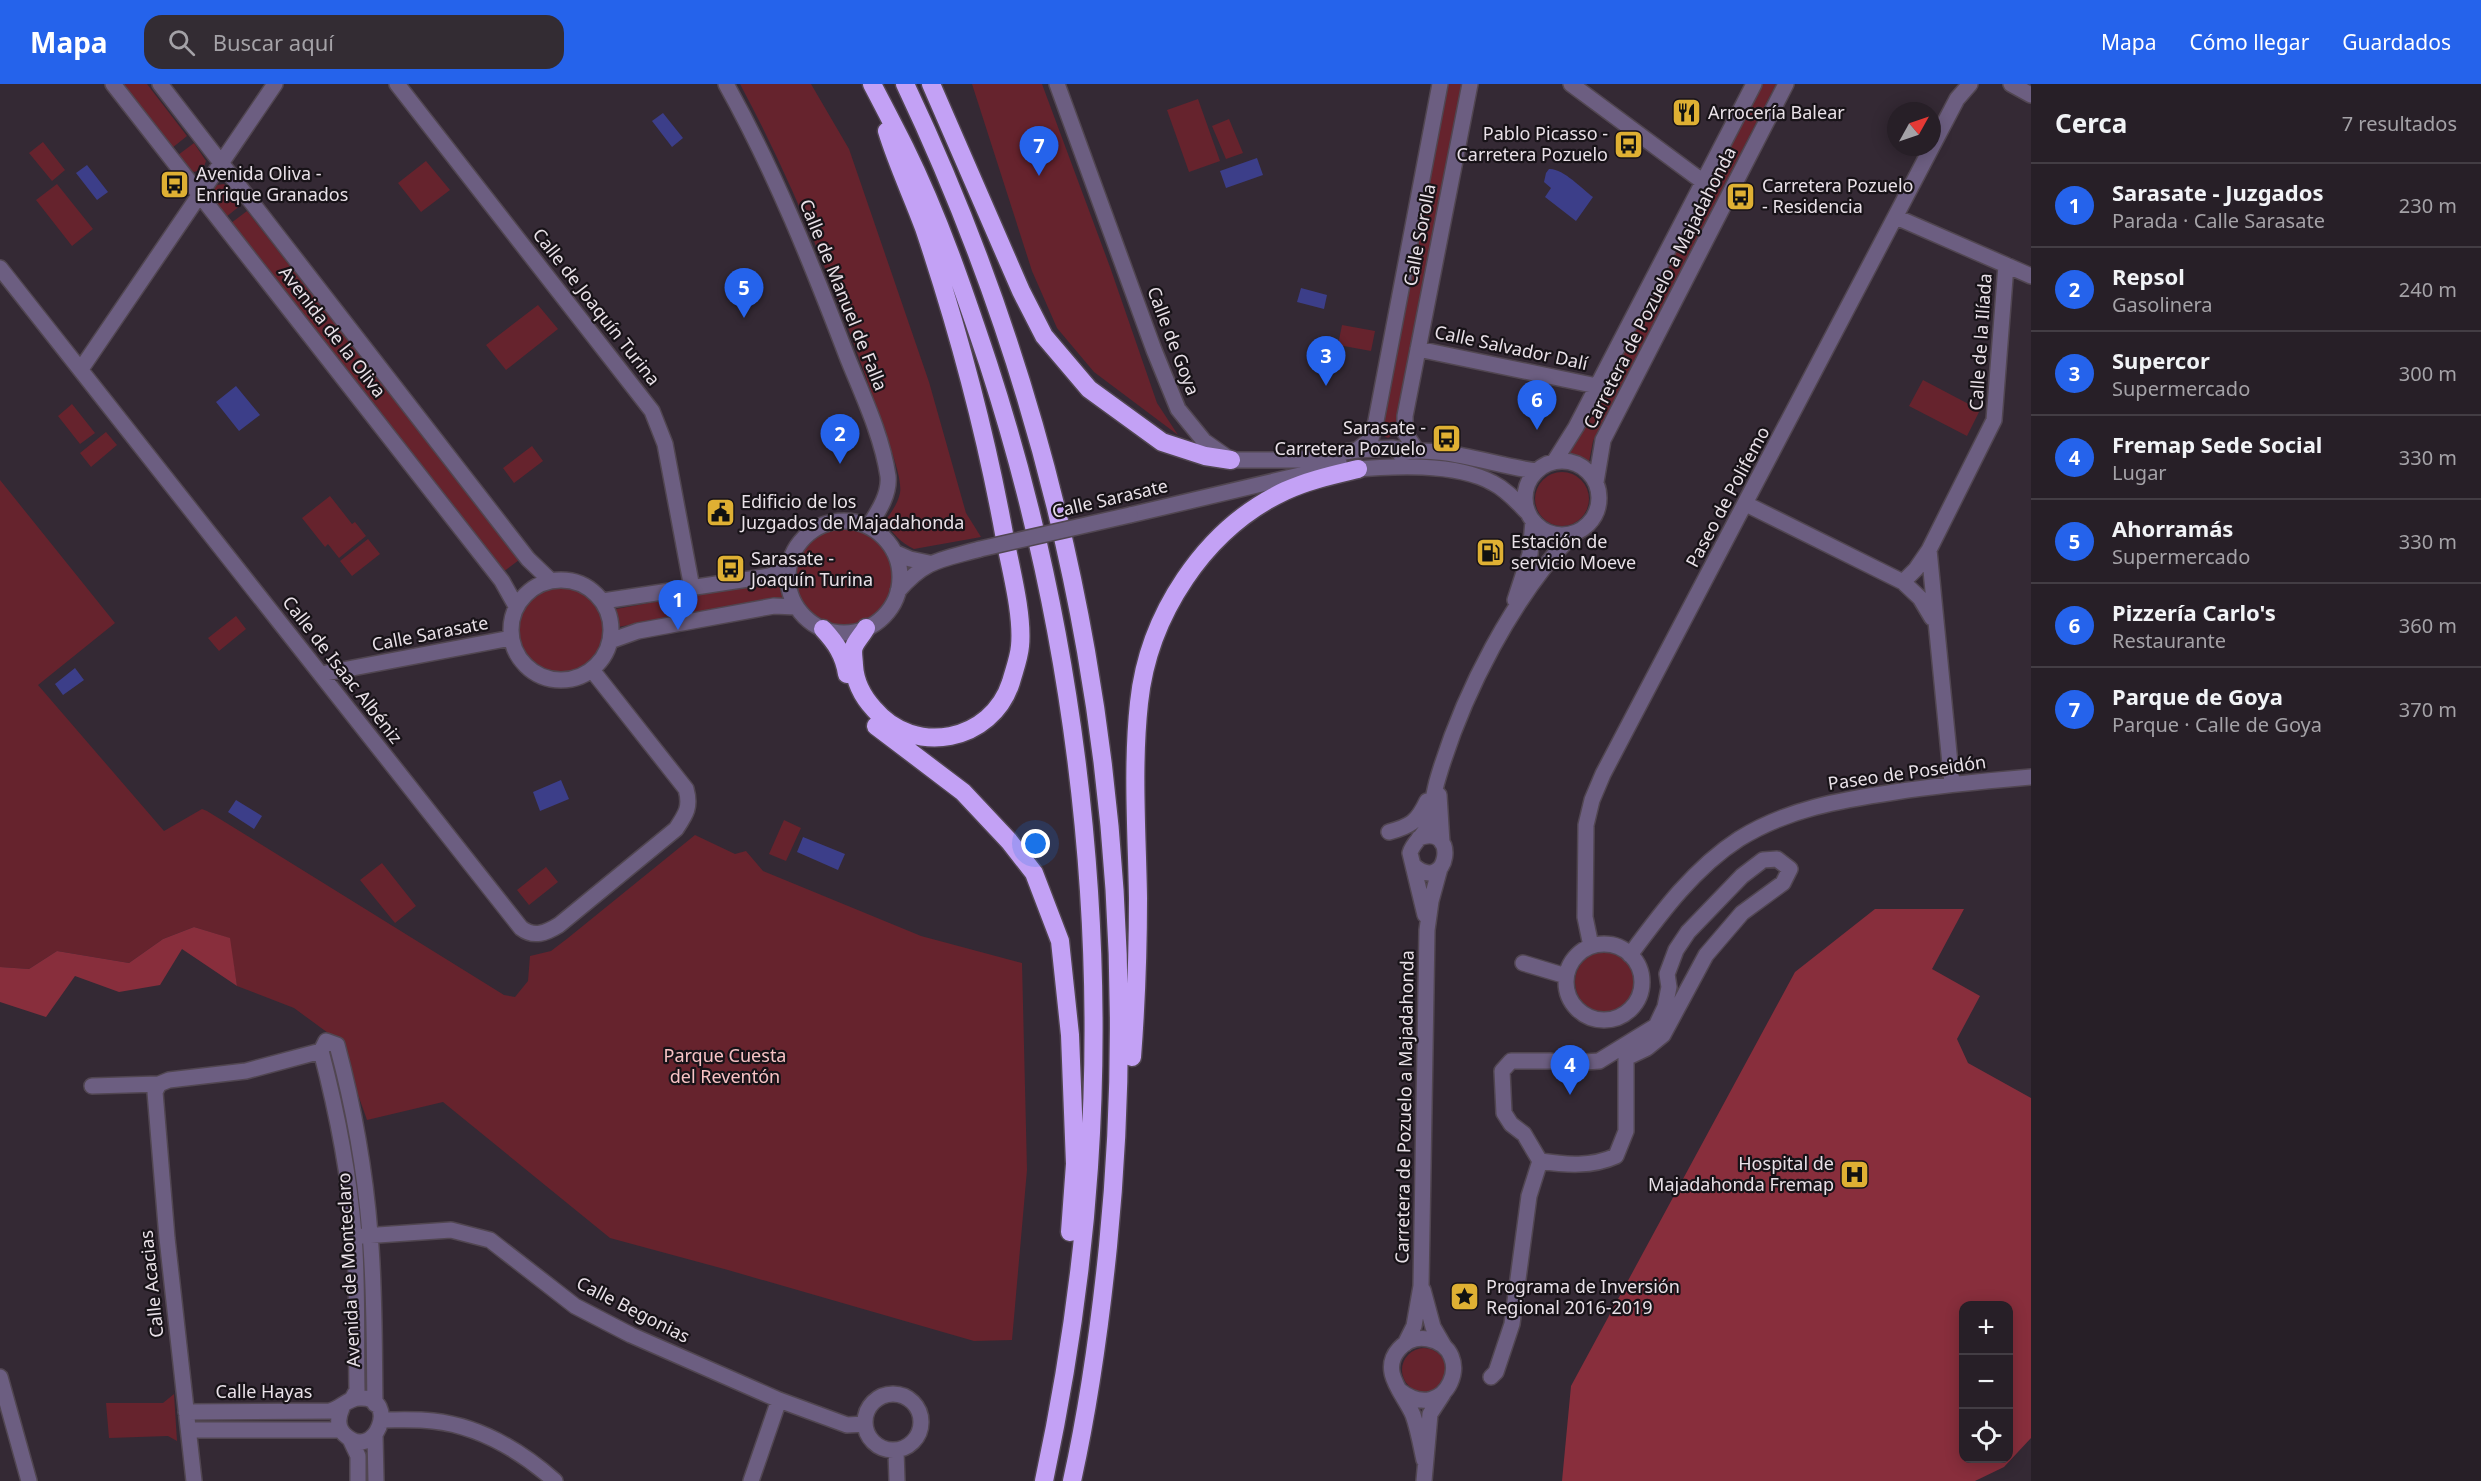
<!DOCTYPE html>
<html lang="es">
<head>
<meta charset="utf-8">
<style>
	body { margin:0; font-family:"Noto Sans",sans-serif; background:#332c33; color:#f1f3f6 }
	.controls { position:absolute; right:18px; bottom:18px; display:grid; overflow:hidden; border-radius:12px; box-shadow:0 3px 15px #0003 }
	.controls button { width:54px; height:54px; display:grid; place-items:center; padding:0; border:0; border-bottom:2px solid #433d44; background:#271f27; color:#f1f3f6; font:30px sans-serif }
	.compass { position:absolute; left:1887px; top:18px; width:54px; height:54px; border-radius:50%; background:#271f27; box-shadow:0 3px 15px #0003; rotate:50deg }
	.you { position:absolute; left:1036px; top:760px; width:21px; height:21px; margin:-15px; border:4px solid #fff; border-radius:50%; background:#1a73e8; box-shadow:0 0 0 9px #1a73e833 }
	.badge { display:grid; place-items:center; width:39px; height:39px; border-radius:50%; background:#2563eb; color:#fff; font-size:20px; font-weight:700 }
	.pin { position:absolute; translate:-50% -50px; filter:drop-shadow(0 2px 3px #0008) }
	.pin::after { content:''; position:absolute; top:32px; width:21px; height:18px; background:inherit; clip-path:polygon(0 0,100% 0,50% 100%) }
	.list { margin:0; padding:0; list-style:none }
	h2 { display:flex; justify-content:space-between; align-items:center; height:78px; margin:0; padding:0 24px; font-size:26px }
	h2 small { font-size:20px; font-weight:400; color:#a4a2a7 }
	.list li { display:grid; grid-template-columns:39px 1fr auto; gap:18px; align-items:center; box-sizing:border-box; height:84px; padding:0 24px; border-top:2px solid #433d44 }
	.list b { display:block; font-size:22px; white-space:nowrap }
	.list p { margin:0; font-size:20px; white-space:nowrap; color:#a4a2a7 }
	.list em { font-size:20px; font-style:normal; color:#a4a2a7 }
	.icon { flex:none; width:33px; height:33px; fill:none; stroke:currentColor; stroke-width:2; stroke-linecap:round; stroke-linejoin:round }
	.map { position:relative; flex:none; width:2031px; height:1397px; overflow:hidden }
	header { display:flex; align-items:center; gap:36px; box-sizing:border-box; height:84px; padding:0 30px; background:#2563eb; color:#fff }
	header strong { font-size:28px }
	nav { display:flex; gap:33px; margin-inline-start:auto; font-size:21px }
	.search { width:420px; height:54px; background:#332c33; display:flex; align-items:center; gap:15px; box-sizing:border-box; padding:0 21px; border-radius:18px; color:#a4a2a7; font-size:22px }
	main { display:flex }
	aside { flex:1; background:#271f27 }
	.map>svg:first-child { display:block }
	.green { fill:#66232d }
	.forest { fill:#882e3c; fill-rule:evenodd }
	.water { fill:#3c3e89 }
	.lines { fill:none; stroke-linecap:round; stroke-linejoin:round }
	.minor-tunnel { stroke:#4f454f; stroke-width:15; stroke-dasharray:15 8; stroke-linecap:butt }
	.minor-casing { stroke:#514651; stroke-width:18 }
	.highway-casing { stroke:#514651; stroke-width:21 }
	.minor { stroke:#6c5e81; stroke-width:15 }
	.highway { stroke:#c3a1f5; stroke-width:18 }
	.minor-bridge-casing { stroke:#514651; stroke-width:18; stroke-linecap:butt }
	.minor-bridge { stroke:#6c5e81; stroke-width:15 }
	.labels { text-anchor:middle; stroke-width:4.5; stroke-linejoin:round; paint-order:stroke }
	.poi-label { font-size:18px; fill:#e9e1e8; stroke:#181318; text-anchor:start }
	.street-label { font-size:18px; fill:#e9e1e8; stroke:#181318 }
	.park-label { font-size:18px; fill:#f8c3c5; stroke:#181318 }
</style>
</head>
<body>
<header>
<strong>Mapa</strong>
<div class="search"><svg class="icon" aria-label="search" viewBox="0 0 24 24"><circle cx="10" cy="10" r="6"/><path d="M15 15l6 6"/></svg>Buscar aquí</div>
<nav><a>Mapa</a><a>Cómo llegar</a><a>Guardados</a></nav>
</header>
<main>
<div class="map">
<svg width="2031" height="1397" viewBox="0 0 2031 1397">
	<rect width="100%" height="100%" fill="#342934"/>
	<path class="green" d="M122,0H147L187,52L172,64Z
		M740,0H811L849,65L929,298L966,429L981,453L914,465C901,459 892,449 885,437C891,429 898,419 900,409C903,392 885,351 880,334C841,219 797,106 740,0Z
		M972,0H1042L1110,183L1157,319L1178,351L1094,288L1057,244L1032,187Z
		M1448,0H1461V3L1394,350L1388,354L1382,351V347Z
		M1761,0H1776L1593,357L1589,378L1569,369Z
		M1198,15L1220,77L1189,88L1167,26Z
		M1229,35L1243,69L1226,75L1212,42Z
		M43,58L65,86L52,97L29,69Z
		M194,59L206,77L203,85L194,88L188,85L178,71Z
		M426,77L450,106L421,128L398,99Z
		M57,100L93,145L72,162L36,116Z
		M224,100L241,121L226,133L209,112L217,101Z
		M247,127L519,476L503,488L231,139Z
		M538,221L558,245L506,286L486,261Z
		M1342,241L1375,247L1371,267L1338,261Z
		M1923,296L1980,326L1967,352L1909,322Z
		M72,320L95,349L80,360L58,332Z
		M106,348L117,361L91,383L80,369Z
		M532,362L543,377L514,399L503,384Z
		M1535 415a27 27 0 1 1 54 0a27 27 0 1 1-54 0Z
		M0,396L115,539L38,601L164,747L202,725L207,727L504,911L515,913L528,897L530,872L551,867L568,854L695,751L735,770L746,767L763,787L921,852L1022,879L1027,1086L1012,1256L974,1257L728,1186L610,1154L443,1018L367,1036L339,957L294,924L237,902L229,854L194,843L163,855L129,879L57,867L29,885L0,883Z
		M330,412L352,440L355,438L366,452L339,474L328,460L325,463L302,434Z
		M795 493a49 49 0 1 1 98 0a49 49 0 1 1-98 0Z
		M368,455L380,470L352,492L340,477Z
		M781,495L785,513L618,543L616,525Z
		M517 544a44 44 0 1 1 88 0a44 44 0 1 1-88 0Z
		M236,532L246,545L219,567L208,554Z
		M784,736L801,744L786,777L769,770Z
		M382,779L416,822L395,839L360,796Z
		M546,783L558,798L529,821L517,806Z
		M1575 898a30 30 0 1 1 60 0a30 30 0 1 1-60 0Z
		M1402 1286a22 22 0 1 1 44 0a22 22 0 1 1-44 0Z
		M174,1310L177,1357L168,1352L109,1354L106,1319H163Z"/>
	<path class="forest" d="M1875,825H1964L1932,885L1980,912L1957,955L1968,979L2031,1014V1354L2004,1383L1975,1397H1562L1571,1302L1795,888ZM1964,1222H2008V1374H1964Z
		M194,843L230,854L237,902L182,865L160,901L119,908L75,892L46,933L0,918V883L29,885L57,867L129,879L163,855Z"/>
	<path class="water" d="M663,29L683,54L672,63L652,37Z
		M1257,74L1263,91L1226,104L1220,87Z
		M87,81L108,108L97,116L76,89Z
		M1549,85C1563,84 1582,105 1593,113L1576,137L1545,113L1551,104L1544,98L1546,89Z
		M1301,204L1327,211L1324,225L1297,218Z
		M236,302L260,331L239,347L216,318Z
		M75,584L84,596L63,611L55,600Z
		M561,696L569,715L540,727L533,708Z
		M236,716L262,732L254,745L228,728Z
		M803,753L845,770L838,786L797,768Z"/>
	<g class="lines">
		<path class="minor-tunnel" d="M1551,977L1585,978"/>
		<defs>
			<path id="minor" d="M113,0L502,497L516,522
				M160,0L528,475L550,496
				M397,0L652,327L665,360L692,504
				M726,0C775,88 812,181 848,275C863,312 882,352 888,392C890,410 878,428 869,442
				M1057,0L1154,266L1178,325L1204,357L1231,376H1296L1357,366L1393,364L1408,367
				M1571,0L1702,97
				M2011,0L2031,11
				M1896,133L2031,192
				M0,184L521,844C534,854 546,849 559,841L676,745C686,730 691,723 686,705L592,586
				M1418,265L1597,302
				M81,285L275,0
				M1357,366L1371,355L1376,337L1440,0
				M1417,367L1405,349V332L1470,0
				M1399,369C1440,360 1494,382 1537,387
				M1525 414a37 37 0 1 1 74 0a37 37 0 1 1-74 0Z
				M1554,378L1576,343L1754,0
				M1348,386C1391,382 1455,378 1493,399C1507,406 1517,418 1528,429
				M1596,398L1603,356L1786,0
				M1746,420L1903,498L1920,514L1932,534
				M1130,431L1300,391L1339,378
				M788 493a56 56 0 1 1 112 0a56 56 0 1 1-112 0Z
				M1929,466L1952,700
				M894,468L910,475L929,479
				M511 546a50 50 0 1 1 100 0a50 50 0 1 1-100 0Z
				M1903,498L1916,485L1929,466L1994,336L2006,181
				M898,507C926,475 941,476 980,465
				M1515,516L1530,470L1533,437
				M603,517L769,492L788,485
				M610,557L638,547L774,522L796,523
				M321,590L511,554
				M1439,711L1442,759
				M1389,748C1411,742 1417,738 1427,717
				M1414,782C1449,811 1459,738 1419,754
				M1425,831L1410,769C1413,758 1423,753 1427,743C1432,727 1433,710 1438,694C1463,609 1513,512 1574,449
				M1566 898a38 38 0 1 1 76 0a38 38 0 1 1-76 0Z
				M1591,862L1585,833L1586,741L1592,716L1603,690L1957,15L1970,0
				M1630,871C1661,829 1694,784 1739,755C1787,725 1841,716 1895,708C1940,701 1985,697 2031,693
				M1523,879L1566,892
				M1551,977H1511L1502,987L1504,1029L1511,1040L1524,1050L1540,1077C1566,1081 1592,1083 1616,1072L1626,1047V974L1647,964L1663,951L1706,871L1742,829L1783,799L1790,785L1777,775L1763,776L1742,792L1688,848L1676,866L1667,890L1669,903L1665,923L1656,942L1599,977L1585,978
				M92,1002L159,1000
				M363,1152L451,1146L490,1156L575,1222L631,1251L779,1316L847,1341L865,1340
				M1423,1206L1433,1243L1444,1262
				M1405,1260L1414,1242L1421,1202L1427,846L1431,817L1440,784
				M0,1293L29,1397
				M1491,1293L1496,1288L1512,1240L1529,1112L1540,1077
				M1399,1306C1447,1344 1478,1265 1428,1255C1418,1253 1407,1256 1399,1265C1379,1287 1404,1310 1413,1331C1418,1345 1421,1362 1424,1376
				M865 1338a28 28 0 1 1 56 0a28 28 0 1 1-56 0Z
				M352,1315L357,1306C356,1255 358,1202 354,1151C349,1088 337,1028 321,967L326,957L337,961C354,1024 365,1086 370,1150C375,1207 374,1264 375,1320
				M186,1328L330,1327C341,1324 348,1314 360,1314C401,1312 375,1381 344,1350C337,1343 338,1333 342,1324
				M382,1336C399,1336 416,1335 433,1337C479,1342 521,1367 555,1397
				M189,1346H341
				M375,1352L376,1397
				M350,1355L358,1372V1397
				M896,1367L897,1397
				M194,1397L167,1154L155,1008L159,1000L169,996L246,987L321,967
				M751,1397L779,1316
				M1424,1397L1430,1330L1443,1310"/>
			<path id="highway" d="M872,0C883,21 894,42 905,64C939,133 964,207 988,279C1071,534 1107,815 1089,1083C1082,1188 1066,1294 1044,1397
				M905,0C1077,363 1148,762 1108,1162C1100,1241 1089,1320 1072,1397
				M931,0L1021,207L1044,252L1089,305L1162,358L1205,372L1231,376
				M866,544C863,550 856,557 854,563C852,568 854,576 854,581C855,599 862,612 874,625C914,673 992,658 1011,598C1014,587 1019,574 1020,562C1023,531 1011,486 1005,455C986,350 958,245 924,144C912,111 897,80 887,47
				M823,545C836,559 844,571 847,590
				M876,642L963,708L1009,757L1034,789L1060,857L1070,951L1075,1080L1070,1148
				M1132,973C1136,921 1138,867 1138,814C1137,750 1132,684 1139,619C1148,532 1204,445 1285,407C1309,396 1333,391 1358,385"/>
		</defs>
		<use href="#minor" class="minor-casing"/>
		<use href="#highway" class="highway-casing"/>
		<use href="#minor" class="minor"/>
		<use href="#highway" class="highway"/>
		<defs>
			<path id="minor-bridge" d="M980,465L1130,431"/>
		</defs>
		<use href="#minor-bridge" class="minor-bridge-casing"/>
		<use href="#minor-bridge" class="minor-bridge"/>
	</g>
	<defs>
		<symbol id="restaurant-square" viewBox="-11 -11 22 22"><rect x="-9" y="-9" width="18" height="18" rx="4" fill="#dfb033" stroke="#181318"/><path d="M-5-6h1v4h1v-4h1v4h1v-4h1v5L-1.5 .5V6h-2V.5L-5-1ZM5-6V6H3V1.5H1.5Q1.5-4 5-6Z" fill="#111"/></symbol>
		<symbol id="bus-square" viewBox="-11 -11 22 22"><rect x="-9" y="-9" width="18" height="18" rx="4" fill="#dfb033" stroke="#181318"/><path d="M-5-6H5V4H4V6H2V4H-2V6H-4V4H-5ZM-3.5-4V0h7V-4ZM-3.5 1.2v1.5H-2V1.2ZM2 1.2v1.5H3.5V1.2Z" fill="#111"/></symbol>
		<symbol id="civic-square" viewBox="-11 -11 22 22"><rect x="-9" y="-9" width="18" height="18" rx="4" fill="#dfb033" stroke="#181318"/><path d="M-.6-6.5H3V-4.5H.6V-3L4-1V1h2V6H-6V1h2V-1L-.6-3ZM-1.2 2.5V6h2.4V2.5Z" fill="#111"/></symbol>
		<symbol id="fuel-square" viewBox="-11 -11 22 22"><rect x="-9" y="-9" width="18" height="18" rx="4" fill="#dfb033" stroke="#181318"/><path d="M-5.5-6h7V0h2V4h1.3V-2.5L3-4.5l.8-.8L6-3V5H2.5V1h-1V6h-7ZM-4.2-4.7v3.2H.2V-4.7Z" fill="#111"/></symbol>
		<symbol id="hospital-square" viewBox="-11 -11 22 22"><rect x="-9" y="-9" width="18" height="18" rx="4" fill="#dfb033" stroke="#181318"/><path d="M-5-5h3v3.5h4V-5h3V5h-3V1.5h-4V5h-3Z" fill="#111"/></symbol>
		<symbol id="sight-square" viewBox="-11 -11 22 22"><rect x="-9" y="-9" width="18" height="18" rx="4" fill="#dfb033" stroke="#181318"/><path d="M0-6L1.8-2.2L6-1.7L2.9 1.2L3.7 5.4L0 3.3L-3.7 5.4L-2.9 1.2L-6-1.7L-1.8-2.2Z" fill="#111"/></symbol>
	</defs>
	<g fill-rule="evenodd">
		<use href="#restaurant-square" x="1670" y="12" width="33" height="33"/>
		<use href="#bus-square" x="1612" y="44" width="33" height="33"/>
		<use href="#bus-square" x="158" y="84" width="33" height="33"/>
		<use href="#bus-square" x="1724" y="96" width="33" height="33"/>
		<use href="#bus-square" x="1430" y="338" width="33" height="33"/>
		<use href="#civic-square" x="704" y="412" width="33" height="33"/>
		<use href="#fuel-square" x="1474" y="452" width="33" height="33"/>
		<use href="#bus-square" x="714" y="468" width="33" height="33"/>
		<use href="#hospital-square" x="1838" y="1074" width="33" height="33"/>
		<use href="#sight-square" x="1448" y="1196" width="33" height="33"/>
	</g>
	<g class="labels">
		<g class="poi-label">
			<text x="1708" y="35">Arrocería Balear</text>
			<text x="1608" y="56" text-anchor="end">Pablo Picasso -<tspan x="1608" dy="21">Carretera Pozuelo</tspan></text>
			<text x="196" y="96">Avenida Oliva -<tspan x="196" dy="21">Enrique Granados</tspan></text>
			<text x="1762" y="108">Carretera Pozuelo<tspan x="1762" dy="21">- Residencia</tspan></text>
			<text x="1426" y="350" text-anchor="end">Sarasate -<tspan x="1426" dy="21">Carretera Pozuelo</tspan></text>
			<text x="741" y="424">Edificio de los<tspan x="741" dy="21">Juzgados de Majadahonda</tspan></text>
			<text x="1511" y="464">Estación de<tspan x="1511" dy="21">servicio Moeve</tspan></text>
			<text x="751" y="481">Sarasate -<tspan x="751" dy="21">Joaquín Turina</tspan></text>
			<text x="1834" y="1086" text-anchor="end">Hospital de<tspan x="1834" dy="21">Majadahonda Fremap</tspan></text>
			<text x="1486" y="1209">Programa de Inversión<tspan x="1486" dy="21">Regional 2016-2019</tspan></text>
		</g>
		<g class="street-label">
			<text transform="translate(1420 151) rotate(-79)" y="6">Calle Sorolla</text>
			<text transform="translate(1660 204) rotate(-63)" y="6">Carretera de Pozuelo a Majadahonda</text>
			<text transform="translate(843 211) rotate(68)" y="6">Calle de Manuel de Falla</text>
			<text transform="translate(596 223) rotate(52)" y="6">Calle de Joaquín Turina</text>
			<text transform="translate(332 248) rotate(52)" y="6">Avenida de la Oliva</text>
			<text transform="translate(1173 257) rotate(69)" y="6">Calle de Goya</text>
			<text transform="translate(1981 258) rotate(-86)" y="6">Calle de la Ilíada</text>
			<text transform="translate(1511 264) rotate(12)" y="6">Calle Salvador Dalí</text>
			<text transform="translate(1728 413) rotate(-62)" y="6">Paseo de Polifemo</text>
			<text transform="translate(1110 415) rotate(-13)" y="6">Calle Sarasate</text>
			<text transform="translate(430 550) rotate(-11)" y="6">Calle Sarasate</text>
			<text transform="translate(342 586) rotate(52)" y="6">Calle de Isaac Albéniz</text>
			<text transform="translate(1907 689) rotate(-8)" y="6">Paseo de Poseidón</text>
			<text transform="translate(1405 1023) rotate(-89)" y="6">Carretera de Pozuelo a Majadahonda</text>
			<text transform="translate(349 1186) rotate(-93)" y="6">Avenida de Monteclaro</text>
			<text transform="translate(152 1200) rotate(-96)" y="6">Calle Acacias</text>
			<text transform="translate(633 1226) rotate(27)" y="6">Calle Begonias</text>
			<text x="264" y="1314">Calle Hayas</text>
		</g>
		<g class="park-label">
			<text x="725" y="978">Parque Cuesta<tspan x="725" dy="21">del Reventón</tspan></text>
		</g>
	</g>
</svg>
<div class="controls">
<button>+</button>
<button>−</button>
<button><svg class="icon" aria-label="locate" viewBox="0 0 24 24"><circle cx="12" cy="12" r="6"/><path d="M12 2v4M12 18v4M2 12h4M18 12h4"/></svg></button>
</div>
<svg class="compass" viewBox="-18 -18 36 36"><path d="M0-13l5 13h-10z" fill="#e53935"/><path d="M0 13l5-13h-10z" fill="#a4a2a7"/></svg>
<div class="you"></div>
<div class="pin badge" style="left:678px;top:546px">1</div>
<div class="pin badge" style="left:840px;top:380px">2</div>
<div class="pin badge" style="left:1326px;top:302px">3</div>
<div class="pin badge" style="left:1570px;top:1011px">4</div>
<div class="pin badge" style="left:744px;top:234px">5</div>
<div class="pin badge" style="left:1537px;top:346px">6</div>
<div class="pin badge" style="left:1039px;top:92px">7</div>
</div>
<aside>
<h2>Cerca<small>7 resultados</small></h2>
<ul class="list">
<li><span class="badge">1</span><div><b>Sarasate - Juzgados</b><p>Parada · Calle Sarasate</p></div><em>230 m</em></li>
<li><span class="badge">2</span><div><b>Repsol</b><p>Gasolinera</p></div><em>240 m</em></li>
<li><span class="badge">3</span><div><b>Supercor</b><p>Supermercado</p></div><em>300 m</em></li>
<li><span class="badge">4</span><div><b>Fremap Sede Social</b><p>Lugar</p></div><em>330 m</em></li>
<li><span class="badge">5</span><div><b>Ahorramás</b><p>Supermercado</p></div><em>330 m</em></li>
<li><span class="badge">6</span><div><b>Pizzería Carlo's</b><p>Restaurante</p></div><em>360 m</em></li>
<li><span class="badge">7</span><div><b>Parque de Goya</b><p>Parque · Calle de Goya</p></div><em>370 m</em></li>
</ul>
</aside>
</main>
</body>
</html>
